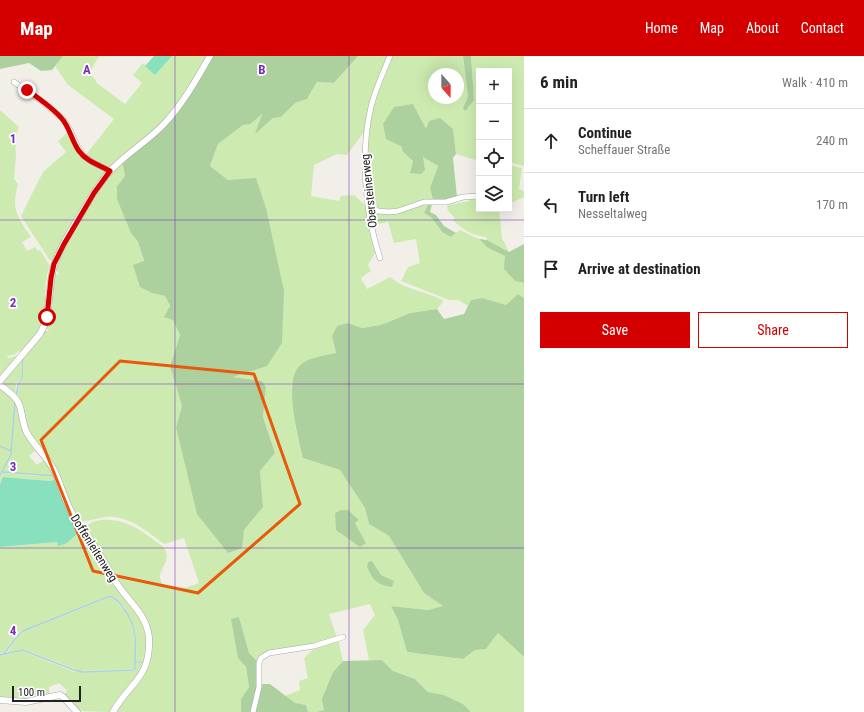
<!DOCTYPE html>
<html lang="en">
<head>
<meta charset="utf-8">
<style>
	body { margin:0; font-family:"Roboto Condensed",sans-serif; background:#f6f6f6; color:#222 }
	.controls { position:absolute; right:12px; top:12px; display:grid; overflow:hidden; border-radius:0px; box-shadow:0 4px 16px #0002 }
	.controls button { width:36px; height:36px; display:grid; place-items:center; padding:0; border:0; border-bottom:1px solid #e0e0e0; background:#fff; color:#222; font:20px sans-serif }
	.compass { position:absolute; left:428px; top:12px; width:36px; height:36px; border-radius:50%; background:#fff; box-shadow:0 4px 16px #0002; rotate:159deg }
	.scale { position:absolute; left:12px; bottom:10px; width:69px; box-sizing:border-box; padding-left:4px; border:2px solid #222; border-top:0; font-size:11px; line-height:14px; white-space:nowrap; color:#222; -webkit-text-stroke:3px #fff; paint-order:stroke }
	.stop { position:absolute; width:12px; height:12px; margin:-9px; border:3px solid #d40000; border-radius:50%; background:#fff }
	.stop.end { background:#d40000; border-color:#fff; box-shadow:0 1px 4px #0008 }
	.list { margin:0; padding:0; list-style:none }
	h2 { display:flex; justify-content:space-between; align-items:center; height:52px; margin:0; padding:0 16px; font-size:17px }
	h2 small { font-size:13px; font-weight:400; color:#767676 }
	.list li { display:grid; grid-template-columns:26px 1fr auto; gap:12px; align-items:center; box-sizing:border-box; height:64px; padding:0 16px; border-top:1px solid #e0e0e0 }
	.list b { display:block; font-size:15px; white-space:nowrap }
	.list p { margin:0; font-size:13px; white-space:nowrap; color:#767676 }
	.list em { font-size:13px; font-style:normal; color:#767676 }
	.actions { display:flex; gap:8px; padding:12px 16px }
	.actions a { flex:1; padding:9px 0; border:1px solid #d40000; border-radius:0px; text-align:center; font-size:14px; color:#d40000 }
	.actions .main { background:#d40000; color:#fff }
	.icon { flex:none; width:22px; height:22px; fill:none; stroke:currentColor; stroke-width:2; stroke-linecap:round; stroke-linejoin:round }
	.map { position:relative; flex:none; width:524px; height:656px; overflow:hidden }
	header { display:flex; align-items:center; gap:24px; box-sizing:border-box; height:56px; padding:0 20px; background:#d40000; color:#fff }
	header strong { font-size:19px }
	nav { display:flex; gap:22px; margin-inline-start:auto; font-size:14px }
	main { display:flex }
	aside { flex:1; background:#fff }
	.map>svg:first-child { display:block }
	.grass { fill:#cdebb0; fill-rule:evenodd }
	.forest { fill:#add19e }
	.pitch { fill:#88e0be }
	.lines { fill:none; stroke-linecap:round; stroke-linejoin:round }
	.stream { stroke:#aad3df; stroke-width:1.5 }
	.minor-casing { stroke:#a9a9a9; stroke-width:6 }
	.tertiary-casing { stroke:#a9a9a9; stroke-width:7 }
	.minor { stroke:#fff; stroke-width:5 }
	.tertiary { stroke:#fff; stroke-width:6 }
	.route { stroke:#d40000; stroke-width:5 }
	.marked { fill:none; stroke:#e8590c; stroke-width:3; stroke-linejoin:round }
	.grid { fill:none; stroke:#7b2cbf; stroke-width:1; stroke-opacity:0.55 }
	.labels { text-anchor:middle; stroke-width:3.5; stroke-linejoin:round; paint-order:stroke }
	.street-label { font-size:12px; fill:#222; stroke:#fff }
	.grid-label { font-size:13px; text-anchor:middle; font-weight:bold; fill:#7b2cbf; stroke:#fff; stroke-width:3.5; stroke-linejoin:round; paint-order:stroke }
</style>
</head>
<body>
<header>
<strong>Map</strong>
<nav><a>Home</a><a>Map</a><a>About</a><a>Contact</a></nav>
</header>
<main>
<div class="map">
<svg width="524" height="656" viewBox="0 0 524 656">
	<rect width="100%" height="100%" fill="#f2efe9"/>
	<path class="grass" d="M63,0H99L90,16L97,27L125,48L142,27L133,19L143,7L155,19L172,0H208L179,47L155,74L111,110L107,111L85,100L114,63L68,29L55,10Z
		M358,0H388L369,53L364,76L347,99L337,98L314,109L311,140L339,145L341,140L354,139L366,150L375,197L368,209L371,215L361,222L367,233L390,221C405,234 425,235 443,244V246L437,253L410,257L381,269L362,272L348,267L332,280L336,297L308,304L292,327V338L296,374L303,402L340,414L365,452L369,468L389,480L424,537L444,550L428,554L391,550L398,564L407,596L463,603L475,594L486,593L498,577L524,601V656H471L463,648L444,639L428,636L415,623L393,615L382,604H369L363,574L375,559L370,548L329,558L337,582L315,588L263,599L257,605L249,597L239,562L238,601L246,611L249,631L241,643V656H114L143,620L149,572L123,535L85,472C88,467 95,465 101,464C122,462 138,472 154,484C157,487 162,489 164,492C172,505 160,511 160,521C160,524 162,527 163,530L179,534L199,527L184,482L164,488C148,476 128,459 106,461C97,462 87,466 78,465L55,414L27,374L17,342L19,330L23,320L24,300L39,284L45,275H48L49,274L46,272L50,263L51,236L54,216L57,219L59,218L56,212C64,191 75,172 87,154C97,137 107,120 122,106L125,120L117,130L131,177L138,186L152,237L165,240C171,252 174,266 180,279L170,310L182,350L176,371L221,487L228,497L244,474L263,451L260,415L275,397L263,361L266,331L262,325L232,321L228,124L210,110L218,88L243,69L262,57L256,77L273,62L281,61L295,47L307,43L317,26L334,27ZM334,462L359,464L355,467L366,487Z
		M391,0H463L468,40L463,52L474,44L471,0H524V110L509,106V15H479V105L456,98L453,73H427L401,90L403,96L413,105L410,116L423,101L438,110L430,132L433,144C416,149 395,159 377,152C365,149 366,102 366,91C367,79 370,64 372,52C376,34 385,17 391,0ZM434,18H458V42H434Z
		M0,54L19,71L15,81L16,100L14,123L18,128C11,153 17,160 31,181L22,186L27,195L35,191L38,195L40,194L50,210C42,227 48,248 42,266C38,278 28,287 20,296L18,295L16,298L7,300L8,302L17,300L0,319Z
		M69,75L78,95L105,115V117L54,204L52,205L49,203L21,160L43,116L66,96L58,85Z
		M509,109L522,112L519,133L524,135V141L509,148Z
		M472,142H479V153H499L502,182L509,196L487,184L486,181C473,180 462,173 453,164L455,162L449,156L447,152L448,149L469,145Z
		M428,148L424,157L432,162L442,176L451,181L460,174L479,183L488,192L505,200L515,225L524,227V242L518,238L506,250L482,242L471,244L468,250L458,244H449L401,225L408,211L420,207L416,183L394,187L388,166L373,169L371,157L374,156Z
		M22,302L21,321L16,329L15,340L6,333L3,324Z
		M0,332L8,340L14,343L12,377H13L15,346L37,393L29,400L37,409L45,403L55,419H45V420L55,421V424L50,425L4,421L0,429V422L3,417L39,420V419L3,416L11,398L13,383H11V394L0,389Z
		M0,390L11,395L0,420Z
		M81,474L142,562L148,584L145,605H136C137,583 137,570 124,551C120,546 115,541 110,539L19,576L4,597L0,598V491L57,486L58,489Z
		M110,541C115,544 120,549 124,554C137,572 135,592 135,613L83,615L82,616L135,615H136V607H144L142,613L111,656L79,655L64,639L67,634L59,627L49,631L50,640L23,644L0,643V600L23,595L75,616V613L24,593L7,597L19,579L23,576Z
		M338,584L343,605L333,616L324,654L316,656H308L306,649L295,648L285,640L300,634L299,625L308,622L304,602L316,591Z"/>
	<path class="forest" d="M0,0H63L52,14L41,15L29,7L0,13Z
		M212,0H358L334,27L317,26L307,43L295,47L281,61L273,62L255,78L262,58L250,68L243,69L218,88L210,110L228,124L256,122L266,152L284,235L282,287L267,310L233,321L262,325L266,331L263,361L275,397L260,415L263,451L244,474L242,492L228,497L197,458L176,371L182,350L170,310L180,279L173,264L164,261L170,250L165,240L152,237L140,231L133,209L144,205L138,186L131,177L117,143V130L125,120L122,106L153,81Z
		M463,0H471L474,44L465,55L463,52L468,40Z
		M413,48L426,73L429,65L440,62L453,73L456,98L453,102L457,141L446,144H433L430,132L438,110L423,101L425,114L421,118L410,117L413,105L403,96L401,90L386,83L383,68L394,51Z
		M428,148H432L430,156L436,159L444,170L456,177L451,181L442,176L432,162L424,157Z
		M479,183L487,184L509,196L524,188V227L515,225L504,213L505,200L488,192Z
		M518,238L524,242V601L498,577L486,593L475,594L463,603L407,596L398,564L391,550L428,554L443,550L424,537L389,480L369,468L365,452L340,414L303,402C298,382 285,331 297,313C305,301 324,300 336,297L332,280L337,270L348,267L362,272L381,269L410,257L437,253L444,263L464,258L471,244L482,242L506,249Z
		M341,454H348L359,464L355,467L366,487L360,491L336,474L335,457Z
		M372,505L381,519L394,525L392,531C377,529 373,524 367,511L368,506Z
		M239,561L249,597L257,605V628H270L295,647L306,649L308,656H241V643L249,631L246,611L238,602L231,563Z
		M382,604L393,615L415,623L428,636L444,639L463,648L471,656H316L324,654L322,643L333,616L343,605Z"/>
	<path class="pitch" d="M154,0H172L155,19L145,10Z
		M3,421L50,425L55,424L81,474L67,487L58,490L57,486L0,491V429Z"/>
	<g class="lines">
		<path class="stream" d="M45,251L51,211
			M16,341L18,329L22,321L23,300
			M0,390L11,395
			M3,416L55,420
			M0,420L11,398L15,344
			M4,598L19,578L23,575L110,540C116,543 121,548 124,553C137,570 136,586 135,606
			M0,599L23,594L74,614L83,616L135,614V606H145"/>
		<defs>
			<path id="minor" d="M14,26L43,46L63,63L70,74L79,94L85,101L94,107L110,115
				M369,151L378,155L389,156L398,155L424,146H446L463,141L479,140
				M380,202C365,158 360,97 371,51C375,34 383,17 390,0
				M253,656L259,631V607L261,602L269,597L314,590L343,581"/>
			<path id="tertiary" d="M0,325L40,278C52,258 47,233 54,210C61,187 81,159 93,138C99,130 104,121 111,114C127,97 148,85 164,68C183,48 196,24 210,0
				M0,329C6,334 16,340 19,348C23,358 22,368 27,377C35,391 47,401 54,414C61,429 65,445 73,459C81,473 92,486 100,499C105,507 109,515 114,523C125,543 147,557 149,582C151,622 129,627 113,656
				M0,644L26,646L60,639L63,641L77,656"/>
		</defs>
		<use href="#minor" class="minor-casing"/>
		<use href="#tertiary" class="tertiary-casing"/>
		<use href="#minor" class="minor"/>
		<use href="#tertiary" class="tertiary"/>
	</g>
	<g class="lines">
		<path class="route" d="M27,34C37,41 56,55 63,64C70,73 72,85 79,95C86,105 99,109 110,115L94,137L64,188L54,208L51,222L47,261"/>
	</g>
	<path class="marked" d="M120,305L254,318L300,448L198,537L93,515L41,384Z"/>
	<path class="grid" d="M175,0V656M349,0V656M0,164H524M0,328H524M0,492H524"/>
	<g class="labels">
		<g class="street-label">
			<text transform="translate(369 135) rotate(-96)" y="4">Obersteinerweg</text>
			<text transform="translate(94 492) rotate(58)" y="4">Doffenleitenweg</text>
		</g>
	</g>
	<g class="grid-label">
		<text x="87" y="18">A</text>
		<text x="262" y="18">B</text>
		<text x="13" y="87">1</text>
		<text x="13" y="251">2</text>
		<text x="13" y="415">3</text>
		<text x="13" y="579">4</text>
	</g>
</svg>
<div class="controls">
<button>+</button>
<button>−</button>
<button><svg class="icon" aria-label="locate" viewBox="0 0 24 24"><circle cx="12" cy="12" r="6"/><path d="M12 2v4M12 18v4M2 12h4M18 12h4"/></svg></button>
<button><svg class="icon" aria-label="layers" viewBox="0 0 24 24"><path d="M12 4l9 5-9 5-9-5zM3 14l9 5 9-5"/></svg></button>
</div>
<svg class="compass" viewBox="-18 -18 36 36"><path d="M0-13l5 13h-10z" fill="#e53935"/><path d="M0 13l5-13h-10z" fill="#767676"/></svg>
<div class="scale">100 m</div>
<div class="stop" style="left:47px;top:261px"></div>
<div class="stop end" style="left:27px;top:34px"></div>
</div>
<aside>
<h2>6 min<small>Walk · 410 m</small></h2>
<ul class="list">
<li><svg class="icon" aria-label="ahead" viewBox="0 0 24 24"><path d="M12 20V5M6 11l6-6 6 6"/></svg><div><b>Continue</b><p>Scheffauer Straße</p></div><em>240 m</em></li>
<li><svg class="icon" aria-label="left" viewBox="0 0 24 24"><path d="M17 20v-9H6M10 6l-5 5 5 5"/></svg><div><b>Turn left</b><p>Nesseltalweg</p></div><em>170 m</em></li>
<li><svg class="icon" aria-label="arrive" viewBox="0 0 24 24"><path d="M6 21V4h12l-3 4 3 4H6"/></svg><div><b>Arrive at destination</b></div></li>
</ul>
<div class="actions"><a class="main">Save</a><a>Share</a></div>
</aside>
</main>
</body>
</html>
